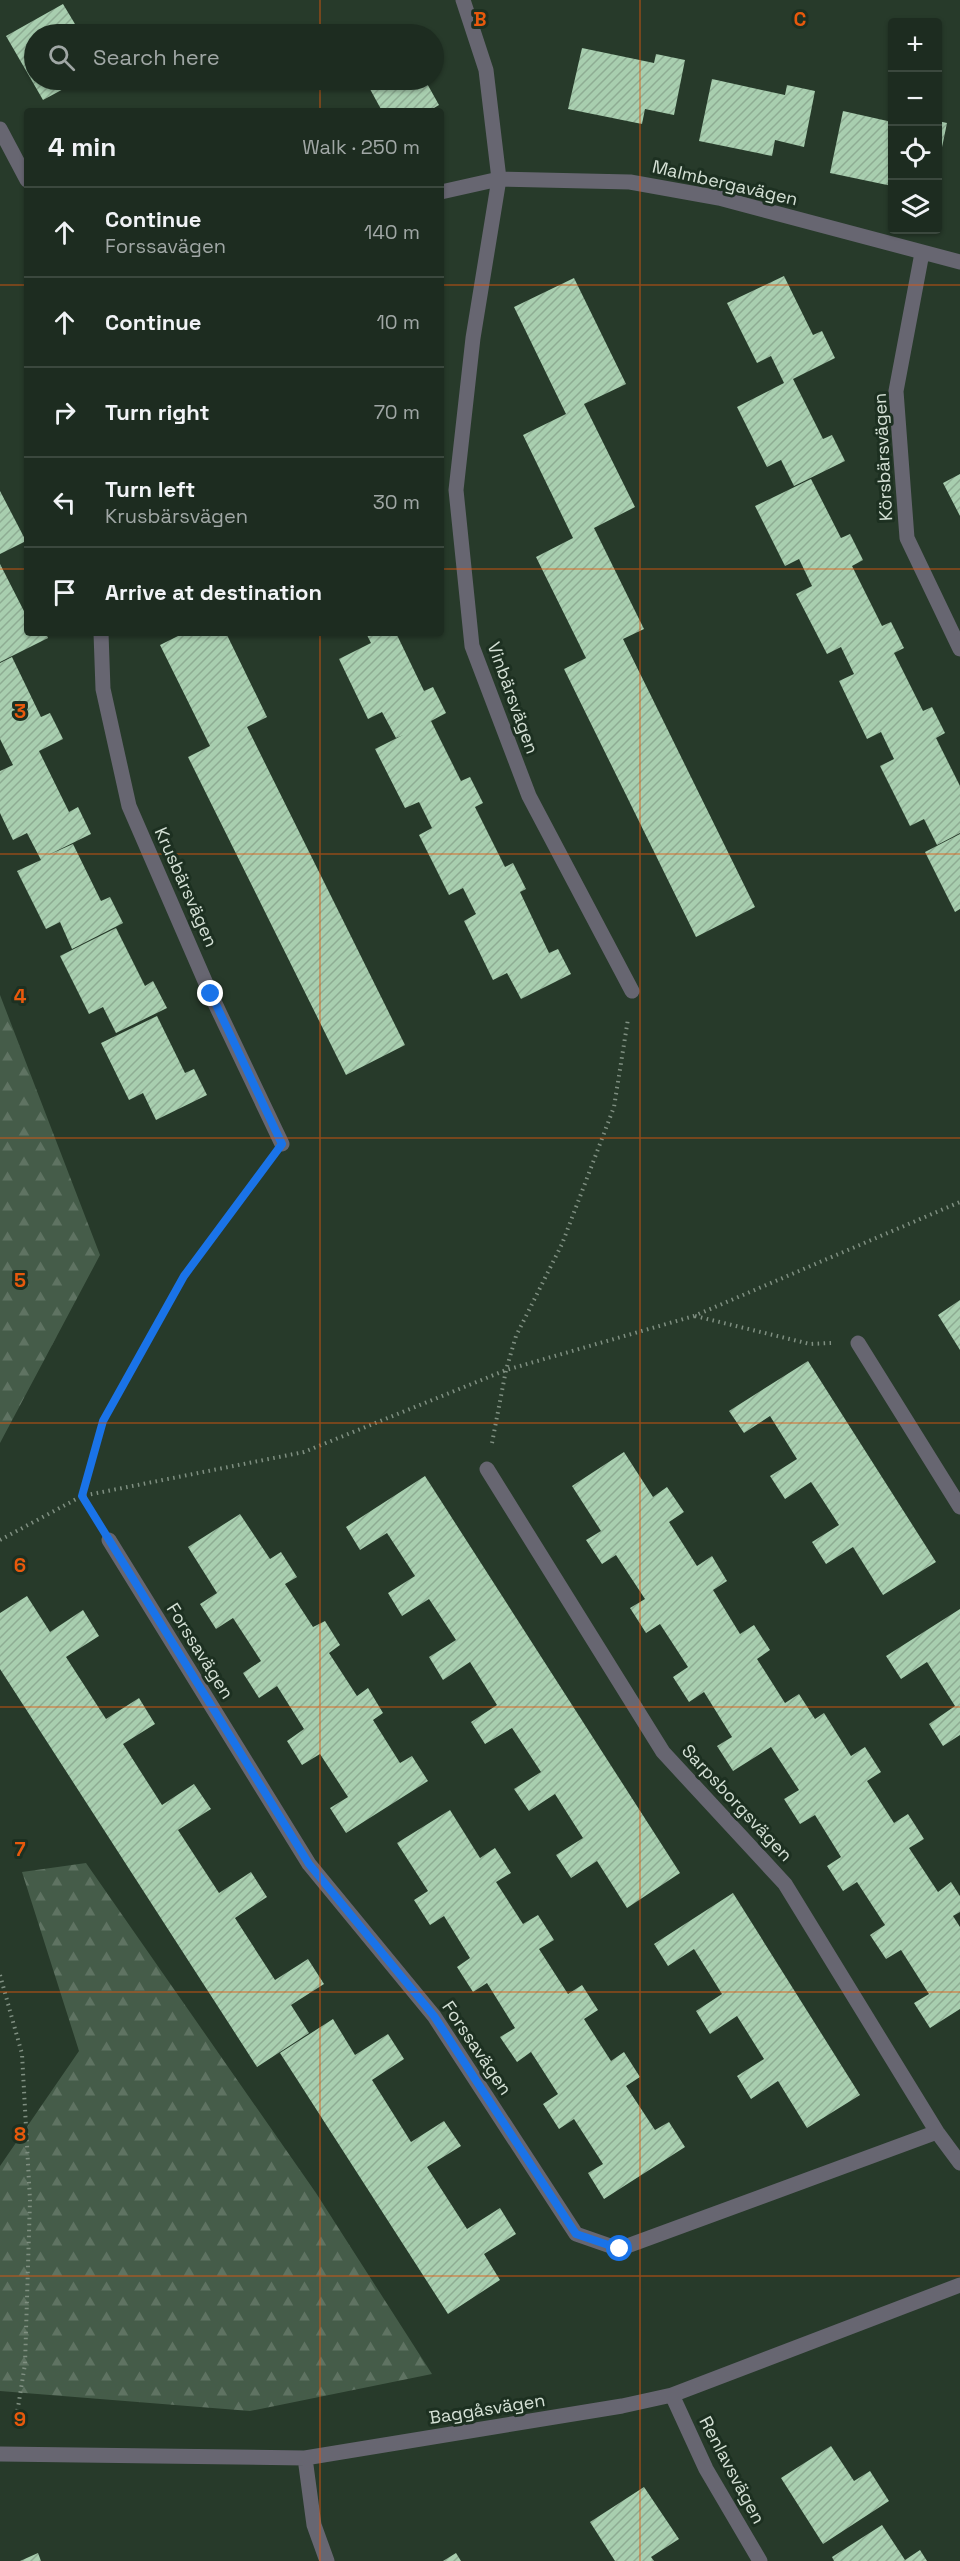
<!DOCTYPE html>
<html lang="en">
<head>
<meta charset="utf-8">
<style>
	body { margin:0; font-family:"Space Grotesk",sans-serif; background:#2a382d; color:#f1f3f6 }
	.controls { position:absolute; right:18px; top:18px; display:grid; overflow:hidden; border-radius:6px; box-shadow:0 2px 4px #0004 }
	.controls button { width:54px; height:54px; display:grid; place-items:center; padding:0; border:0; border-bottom:2px solid #3b483e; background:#1d2c20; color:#f1f3f6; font:30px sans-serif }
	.stop { position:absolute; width:18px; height:18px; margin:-14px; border:4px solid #1a73e8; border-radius:50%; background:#fff }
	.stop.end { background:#1a73e8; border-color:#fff; box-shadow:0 2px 6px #0008 }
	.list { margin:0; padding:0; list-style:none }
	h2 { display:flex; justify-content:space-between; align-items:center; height:78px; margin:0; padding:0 24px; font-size:26px }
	h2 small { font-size:20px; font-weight:400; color:#a0a7a5 }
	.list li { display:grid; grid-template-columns:39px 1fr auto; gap:18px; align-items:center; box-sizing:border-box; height:90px; padding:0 24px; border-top:2px solid #3b483e }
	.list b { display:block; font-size:22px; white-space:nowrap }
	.list p { margin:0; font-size:20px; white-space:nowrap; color:#a0a7a5 }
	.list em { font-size:20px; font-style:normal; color:#a0a7a5 }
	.icon { flex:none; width:33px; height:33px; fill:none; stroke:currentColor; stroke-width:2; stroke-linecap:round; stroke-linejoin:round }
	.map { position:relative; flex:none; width:960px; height:2561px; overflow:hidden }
	.search { position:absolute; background:#1d2c20; box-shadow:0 2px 4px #0004; left:24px; top:24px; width:420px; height:66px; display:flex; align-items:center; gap:15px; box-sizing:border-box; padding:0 21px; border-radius:33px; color:#a0a7a5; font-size:22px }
	.panel { position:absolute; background:#1d2c20; box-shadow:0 2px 4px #0004; left:24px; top:108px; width:420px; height:528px; border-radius:6px }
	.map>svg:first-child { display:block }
	.forest { fill:url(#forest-firs) }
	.building { fill:url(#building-hatch) }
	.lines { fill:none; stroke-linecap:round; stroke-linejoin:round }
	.path { stroke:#7f8f81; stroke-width:4; stroke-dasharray:1.5 4.5; stroke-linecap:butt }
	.street { stroke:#676671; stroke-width:15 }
	.route { stroke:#1a73e8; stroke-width:8 }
	.grid { fill:none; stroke:#e8590c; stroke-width:1.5; stroke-opacity:0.55 }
	.labels { text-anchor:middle; stroke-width:6; stroke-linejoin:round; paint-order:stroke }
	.street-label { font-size:18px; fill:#d5e1d6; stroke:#1d3021 }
	.grid-label { font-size:20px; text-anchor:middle; font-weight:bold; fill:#e8590c; stroke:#1d3021; stroke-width:6; stroke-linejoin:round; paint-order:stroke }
</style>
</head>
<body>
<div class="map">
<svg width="960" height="2561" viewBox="0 0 960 2561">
	<defs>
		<pattern id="forest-firs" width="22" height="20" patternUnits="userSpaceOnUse" patternTransform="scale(1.5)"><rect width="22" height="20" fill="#455c49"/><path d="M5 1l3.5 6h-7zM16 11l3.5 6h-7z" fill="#5f7362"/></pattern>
		<pattern id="building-hatch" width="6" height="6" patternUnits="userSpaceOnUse" patternTransform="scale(1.5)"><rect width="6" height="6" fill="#a8ceaf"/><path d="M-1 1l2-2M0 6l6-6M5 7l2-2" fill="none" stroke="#8eac93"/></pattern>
	</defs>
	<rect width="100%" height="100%" fill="#273a2a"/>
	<path class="forest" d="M0,995L100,1255L0,1443Z
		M86,1863L316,2193L432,2374L250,2411L0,2391V2166L79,2051L22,1872Z"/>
	<path class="building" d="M63,4L81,34H34V80H80L43,100L6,36Z
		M582,48L654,63L656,54L685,60L674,115L645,109L642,124L568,109Z
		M712,79L785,95L787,85L815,91L804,147L775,140L772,156L699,141Z
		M365,80H425L439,105L429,111H382Z
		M843,111L892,122V186L830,173Z
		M938,121L947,123L939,162H938Z
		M784,276L813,335L822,331L835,358L793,379L823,439L832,435L845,461L794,486L781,460L767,467L737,407L784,383L771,356L757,363L727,303Z
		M574,278L626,384L584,404L635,507L594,528L644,629L623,639L755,907L696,937L564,669L586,658L536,557L573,538L523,435L566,414L514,307Z
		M960,474V516L943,483Z
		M811,479L841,538L850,534L863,560L852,566L882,626L891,622L904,648L894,653L923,711L932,707L945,733L936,738L960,786V833L937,845L924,819L910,826L880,766L894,759L881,732L867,739L839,681L854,674L841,647L827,654L796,594L812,586L799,559L785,566L755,506Z
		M0,491L26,541L0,554Z
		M0,564L27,617V633H46L48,638L0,662Z
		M184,633H226L267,717L247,727L405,1045L346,1075L188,757L210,746L160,645Z
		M366,633H396L424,691L433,687L446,713L431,721L461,781L470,777L483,803L475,807L505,867L513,863L526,889L520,892L549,953L558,949L571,974L521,999L507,973L493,980L464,921L476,914L463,888L449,895L419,835L432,828L419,802L405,808L375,749L403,735L396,738L382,712L368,719L339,659L371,643Z
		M12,657L41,717L50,713L63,739L39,751L69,812L78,807L91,834L46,856L73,844L101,901L110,897L123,923L72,949L60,922L46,929L17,871L41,860L27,833L13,840L0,813V771L13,765L0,739V663Z
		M960,834V909L955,912L925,852Z
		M116,928L145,986L153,981L167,1008L116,1033L103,1007L89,1014L60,956Z
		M157,1016L185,1073L194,1069L207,1095L156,1120L143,1093L129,1100L101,1043Z
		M960,1300V1350L938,1315Z
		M808,1361L936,1562L883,1595L853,1547L826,1564L812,1542L839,1525L811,1482L785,1499L770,1476L797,1459L770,1416L744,1433L729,1411Z
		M624,1452L653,1497L667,1487L684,1512L669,1522L697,1566L712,1556L727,1581L713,1590L740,1634L754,1625L770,1650L757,1659L785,1703L799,1694L815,1719L824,1713L851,1756L865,1747L881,1772L867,1781L894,1823L908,1814L924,1839L909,1848L938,1892L951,1882L960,1896V1912L953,1916L960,1927V2009L930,2028L914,2003L929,1994L901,1950L886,1959L870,1935L885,1925L857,1882L843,1891L827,1866L841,1857L815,1815L800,1824L784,1799L799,1790L771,1747L733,1771L717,1746L732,1737L704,1692L689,1702L673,1677L688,1667L660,1624L646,1633L630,1608L645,1599L616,1555L602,1564L586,1540L601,1531L572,1486Z
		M425,1476L680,1873L627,1908L597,1861L571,1878L556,1855L583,1838L555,1794L529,1811L514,1789L541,1772L512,1728L485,1744L471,1722L497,1705L470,1662L443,1680L429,1657L456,1640L429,1599L402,1616L388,1593L415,1576L387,1533L360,1550L346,1527Z
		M240,1514L270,1559L281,1552L297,1577L285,1584L313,1627L325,1621L340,1645L329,1653L357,1696L368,1688L383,1713L373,1720L400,1763L412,1756L428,1781L346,1833L330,1808L348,1797L320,1754L302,1765L287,1741L304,1729L277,1686L259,1698L243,1673L261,1661L233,1618L216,1629L200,1604L217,1593L188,1547Z
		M27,1596L50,1632L83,1610L99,1636L66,1657L106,1719L139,1698L155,1724L123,1744L162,1805L194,1784L211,1809L178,1830L219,1893L251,1872L267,1897L235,1918L275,1980L308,1959L324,1984L291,2005L309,2033L257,2067L0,1669V1613Z
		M960,1609V1735L943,1746L929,1724L955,1706L927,1662L901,1679L886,1656Z
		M450,1810L480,1858L495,1848L511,1873L496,1882L523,1924L538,1915L554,1940L539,1949L568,1994L582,1985L598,2010L584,2019L611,2061L624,2052L640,2077L626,2086L655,2130L669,2122L685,2147L604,2199L588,2173L603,2164L574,2119L559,2129L543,2104L558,2094L531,2052L517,2062L500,2037L515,2028L487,1983L473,1992L457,1967L470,1958L444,1916L430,1925L414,1900L428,1891L397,1843Z
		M733,1893L860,2095L807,2128L778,2081L751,2099L737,2076L764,2059L737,2016L710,2034L696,2011L722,1994L694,1949L668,1966L654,1944Z
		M333,2019L355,2055L388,2034L404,2059L372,2080L411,2142L444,2121L461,2146L427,2167L467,2229L500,2208L516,2234L484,2254L500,2280L448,2314L280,2053Z
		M831,2446L854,2481L870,2471L889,2501L823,2544L781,2478Z
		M644,2487L679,2539L651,2557L654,2561H615L590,2522Z
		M882,2525L905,2560L920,2550L927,2561H834L832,2557Z
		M38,2553L41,2561H20Z
		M456,2553L461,2561H443Z"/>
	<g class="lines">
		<path class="path" d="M695,1316L810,1344L831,1343
			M492,1443L506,1370L516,1336L562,1244L614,1107L628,1019
			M95,1518L82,1496L103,1421L184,1276L266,1166
			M0,1540L82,1496L304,1452L506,1370L694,1316L960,1202
			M0,1975L22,2054L30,2200L25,2364L15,2426"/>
		<path class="street" d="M463,0L486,70L499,179L473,338L456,490L472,646L529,796L632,991
			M0,129L27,180
			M441,192L499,179L630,182L719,198L960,262
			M922,253L896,391L907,538L960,649
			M101,633L103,689L129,806L211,995L282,1144
			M858,1343L960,1507
			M487,1469L663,1752L785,1884L937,2132L960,2163
			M109,1540L309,1864L434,2016L576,2234L619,2249L937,2132
			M672,2395L706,2469L760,2561
			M0,2454L305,2458L622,2406L672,2395L960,2285
			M305,2458L314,2525L327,2561"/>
	</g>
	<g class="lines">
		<path class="route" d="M211,994L282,1144L184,1276L103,1421L82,1496L309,1864L434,2016L576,2234L620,2249"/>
	</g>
	<path class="grid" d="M320,0V34M640,0V2561M320,80V111M0,285H27M441,285H960M0,569H27M441,569H960M320,633V2561M0,854H960M0,1138H960M0,1423H960M0,1707H960M0,1992H960M0,2276H960"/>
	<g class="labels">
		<g class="street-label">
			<text transform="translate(725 183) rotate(13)" y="6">Malmbergavägen</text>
			<text transform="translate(883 457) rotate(-93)" y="6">Körsbärsvägen</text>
			<text transform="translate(513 698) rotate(70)" y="6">Vinbärsvägen</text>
			<text transform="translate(186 887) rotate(66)" y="6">Krusbärsvägen</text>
			<text transform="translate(200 1651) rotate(58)" y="6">Forssavägen</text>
			<text transform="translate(737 1803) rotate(47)" y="6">Sarpsborgsvägen</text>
			<text transform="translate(477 2048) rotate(56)" y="6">Forssavägen</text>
			<text transform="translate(487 2409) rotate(-9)" y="6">Baggåsvägen</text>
			<text transform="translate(732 2470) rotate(62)" y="6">Renlavsvägen</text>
		</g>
	</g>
	<g class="grid-label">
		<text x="480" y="26">B</text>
		<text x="800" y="26">C</text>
		<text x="20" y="718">3</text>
		<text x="20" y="1003">4</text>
		<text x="20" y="1287">5</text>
		<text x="20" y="1572">6</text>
		<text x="20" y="1856">7</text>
		<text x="20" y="2141">8</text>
		<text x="20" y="2426">9</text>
	</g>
</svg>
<div class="controls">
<button>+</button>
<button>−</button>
<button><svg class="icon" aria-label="locate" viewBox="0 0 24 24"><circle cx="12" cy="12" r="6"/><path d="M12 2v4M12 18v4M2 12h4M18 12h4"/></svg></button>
<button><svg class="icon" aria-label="layers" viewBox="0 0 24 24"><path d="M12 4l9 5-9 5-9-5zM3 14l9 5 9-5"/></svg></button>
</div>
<div class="stop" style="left:620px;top:2249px"></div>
<div class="stop end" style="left:211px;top:994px"></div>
<div class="search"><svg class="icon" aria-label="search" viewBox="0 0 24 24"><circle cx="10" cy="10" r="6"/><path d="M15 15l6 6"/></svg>Search here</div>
<section class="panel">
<h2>4 min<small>Walk · 250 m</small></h2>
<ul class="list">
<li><svg class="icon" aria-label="ahead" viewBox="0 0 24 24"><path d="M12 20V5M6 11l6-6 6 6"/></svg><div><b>Continue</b><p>Forssavägen</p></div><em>140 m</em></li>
<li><svg class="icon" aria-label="ahead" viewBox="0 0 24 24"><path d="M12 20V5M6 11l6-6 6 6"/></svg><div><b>Continue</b></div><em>10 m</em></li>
<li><svg class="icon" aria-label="right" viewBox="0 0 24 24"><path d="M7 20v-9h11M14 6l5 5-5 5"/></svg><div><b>Turn right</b></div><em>70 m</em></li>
<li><svg class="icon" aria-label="left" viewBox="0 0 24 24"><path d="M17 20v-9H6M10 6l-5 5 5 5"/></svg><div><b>Turn left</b><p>Krusbärsvägen</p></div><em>30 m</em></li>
<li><svg class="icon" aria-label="arrive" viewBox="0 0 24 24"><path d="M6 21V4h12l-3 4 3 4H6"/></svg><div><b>Arrive at destination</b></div></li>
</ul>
</section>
</div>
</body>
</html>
